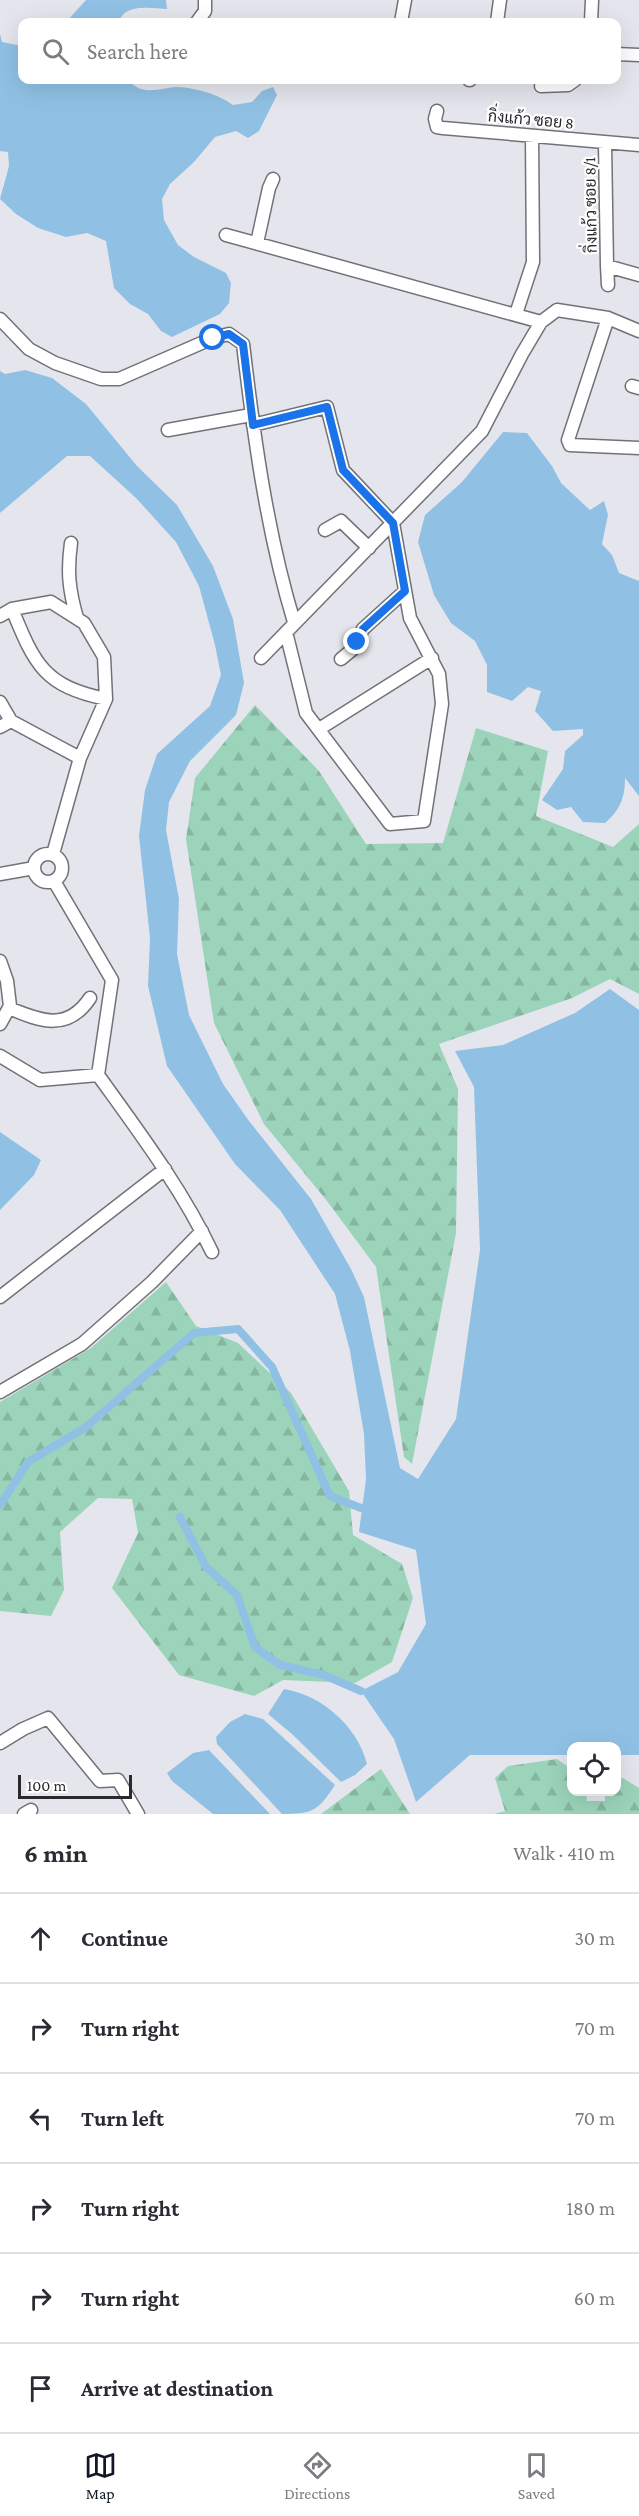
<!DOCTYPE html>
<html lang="en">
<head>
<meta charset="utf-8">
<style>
	body { margin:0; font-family:"Crimson Pro",Sarabun,serif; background:#f7f7f7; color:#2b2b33 }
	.controls { position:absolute; right:18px; bottom:18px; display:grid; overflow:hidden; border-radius:12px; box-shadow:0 6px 24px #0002 }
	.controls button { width:54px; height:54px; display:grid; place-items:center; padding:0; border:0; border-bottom:2px solid #e1e1e2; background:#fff; color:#2b2b33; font:30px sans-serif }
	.scale { position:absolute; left:18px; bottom:15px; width:114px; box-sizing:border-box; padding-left:6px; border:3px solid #2a2a2d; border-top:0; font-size:16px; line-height:21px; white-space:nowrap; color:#2a2a2d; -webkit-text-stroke:4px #fff; paint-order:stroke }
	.stop { position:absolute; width:18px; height:18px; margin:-14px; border:4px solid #1a73e8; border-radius:50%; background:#fff }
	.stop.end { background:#1a73e8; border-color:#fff; box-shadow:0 2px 6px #0008 }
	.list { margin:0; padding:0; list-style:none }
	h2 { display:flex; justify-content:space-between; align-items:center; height:78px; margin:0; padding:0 24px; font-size:26px }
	h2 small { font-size:20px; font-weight:400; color:#7c7c81 }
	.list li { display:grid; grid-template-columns:39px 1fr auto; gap:18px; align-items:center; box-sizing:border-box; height:90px; padding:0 24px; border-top:2px solid #e1e1e2 }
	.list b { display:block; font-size:22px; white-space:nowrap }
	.list em { font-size:20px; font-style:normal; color:#7c7c81 }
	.icon { flex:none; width:33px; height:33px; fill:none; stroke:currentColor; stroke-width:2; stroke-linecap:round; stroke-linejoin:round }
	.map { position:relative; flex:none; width:639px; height:1814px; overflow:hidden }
	.search { position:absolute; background:#fff; box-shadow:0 6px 24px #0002; left:18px; right:18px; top:18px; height:66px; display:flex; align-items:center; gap:15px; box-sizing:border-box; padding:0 21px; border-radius:12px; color:#7c7c81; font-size:22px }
	.sheet { height:618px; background:#fff }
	nav { display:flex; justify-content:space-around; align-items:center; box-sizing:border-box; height:84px; border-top:2px solid #e1e1e2; background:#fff; font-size:16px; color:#7c7c81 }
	nav a { display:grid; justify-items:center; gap:3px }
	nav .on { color:#111827 }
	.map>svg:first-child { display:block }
	.forest { fill:url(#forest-firs) }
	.water { fill:#90c1e4 }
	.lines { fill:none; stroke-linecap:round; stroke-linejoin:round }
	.canal { stroke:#90c1e4; stroke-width:8 }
	.minor-casing { stroke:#717278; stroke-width:15 }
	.minor { stroke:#fff; stroke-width:12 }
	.route { stroke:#1a73e8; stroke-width:8 }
	.labels { text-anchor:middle; stroke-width:4.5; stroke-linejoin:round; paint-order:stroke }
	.street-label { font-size:16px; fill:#2a2a2d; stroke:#fff }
</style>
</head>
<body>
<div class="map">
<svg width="639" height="1814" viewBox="0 0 639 1814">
	<defs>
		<pattern id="forest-firs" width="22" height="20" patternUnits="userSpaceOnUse" patternTransform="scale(1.5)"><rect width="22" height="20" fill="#9bd4ba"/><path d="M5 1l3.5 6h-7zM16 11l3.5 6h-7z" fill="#86b6a0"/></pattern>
	</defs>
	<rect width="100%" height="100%" fill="#e5e6ed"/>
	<path class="forest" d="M255,705L319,771L366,844L443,843L476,728L548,751L536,816L613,847L639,824V994L610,979L572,998L439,1044L458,1089L456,1233L412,1464L404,1457L376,1267L327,1201L264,1124L214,1023L186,839L195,778Z
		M166,1282L196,1326L238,1343L291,1393L349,1491L353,1535L402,1564L413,1598L392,1662L355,1683L283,1680L254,1696L179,1675L112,1588L138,1533L132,1499L98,1498L60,1532L64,1590L51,1616L0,1611V1402L91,1348Z
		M557,1759L571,1769L572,1792H586L587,1801H605V1792H616L617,1779L623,1778L639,1788V1814H494L505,1811L495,1778L508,1766Z
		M381,1769L410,1814H321Z"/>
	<path class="water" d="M86,0H166L167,9C152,8 124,3 119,22H66Z
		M0,34L2,42L22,46V80H128C144,98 161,87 178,87C196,88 218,94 233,105L252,102L262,91L273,87L277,95L259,131L248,138L236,131L215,137L194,162L170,184L162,199L164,220L178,245L194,257L226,273L231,283L229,303L220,314L172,337L161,331L148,314L130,304L114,288L106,241L87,233L66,237L38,228L16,214L0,199L9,166L8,152L0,151Z
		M25,370L52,378L86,404L137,466L177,505L213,566L233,619L244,683L236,715L190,761L169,802L166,830L179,899L177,954L189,1015L223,1084L249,1121L311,1199L351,1269L364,1297L400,1468L418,1479L456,1419L480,1250L474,1087L455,1051L503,1045L575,1013L610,989L639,1010V1755H617L616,1746H572L571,1755H470L416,1802L394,1739L361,1691L398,1672L426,1624L416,1550L359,1532L366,1479L364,1434L350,1351L335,1294L280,1210L235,1164L167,1066L148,986L150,938L139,836L145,790L157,754L210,706L221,675L215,645L199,586L176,542L136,498L90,456H67L0,513V371L5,374Z
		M503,432L527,433L552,466L561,483L590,510L604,501L608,515L602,544L612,555L619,573L639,581V796L625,778C625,798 620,810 605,823L583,822L571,807L557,810L542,800L563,769L565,751L583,735V729L553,731L535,711L541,691L528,687L512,701L487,692V665L475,641L451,623L434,595L418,542L425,515L462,482Z
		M0,1132L41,1160L34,1175L0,1210Z
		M284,1689C322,1695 358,1727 367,1764L355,1775L341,1782L292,1734L268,1714Z
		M245,1714L263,1719L335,1785C318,1811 313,1814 282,1814L217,1744L216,1737L230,1722Z
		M209,1750L270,1814H213L172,1781L167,1773L193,1753Z"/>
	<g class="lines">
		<path class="canal" d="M0,1505L28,1462L86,1427L194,1333L238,1329L272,1367L330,1496L361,1508L371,1507
			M180,1517L206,1567L237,1595L255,1647L280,1665L324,1675L361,1691"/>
		<defs>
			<path id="minor" d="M197,22L205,11V0
				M401,22L405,0
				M497,22L500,0
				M591,22L592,0
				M616,54L639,55
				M469,80H470
				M541,86L568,85L575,80
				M437,111L435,119L437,127L443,128L639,145
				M605,143L607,266
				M226,235L541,322
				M257,243L269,188L273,179
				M608,285L607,266L639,275
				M516,314L533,262L532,136
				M608,318L568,440L570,445L639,448
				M0,319L29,349L55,363L101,379H119L213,338L229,334L243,344C254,437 267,533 294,622
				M632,386L639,388
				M253,425L327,407L343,470L393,523L410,618L439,674L442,704L424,821L390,824L306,713L286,632
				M168,430L251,415
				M325,530L341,521L369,548
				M71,543C67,572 69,590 77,618
				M12,609C35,665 44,686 106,699
				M0,616L12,609L51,602L84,623L104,657L106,699L80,758L53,854
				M261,658L482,431L522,354L541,322L557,310L608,318L639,331
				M341,659L353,649L363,629L405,591
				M0,702L11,721
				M0,727L11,721L80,758
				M319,729L432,658
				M34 868a14 14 0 1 1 28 0a14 14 0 1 1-28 0Z
				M0,874L34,868
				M54,881L112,980L98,1075C139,1132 182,1189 212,1252
				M0,961L7,981L10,1006L0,1024
				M9,1008C42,1022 68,1031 90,998
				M0,1056L40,1080L98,1075
				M0,1297L165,1169
				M0,1392L82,1344L152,1282L202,1231
				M0,1743L23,1729L48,1718L100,1781L118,1780L138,1814
				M24,1814L31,1810"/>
		</defs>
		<use href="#minor" class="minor-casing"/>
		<use href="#minor" class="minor"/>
	</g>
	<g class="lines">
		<path class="route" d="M213,338L229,334L243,344L253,425L327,407L343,470L393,523L405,591L363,629L357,642"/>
	</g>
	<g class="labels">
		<g class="street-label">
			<text transform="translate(531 119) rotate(5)" y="6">กิ่งแก้ว ซอย 8</text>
			<text transform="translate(590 205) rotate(-91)" y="6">กิ่งแก้ว ซอย 8/1</text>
		</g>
	</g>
</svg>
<div class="controls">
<button><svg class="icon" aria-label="locate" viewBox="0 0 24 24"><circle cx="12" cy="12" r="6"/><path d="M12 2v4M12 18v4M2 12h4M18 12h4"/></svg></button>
</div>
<div class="scale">100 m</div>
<div class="stop" style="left:213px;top:338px"></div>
<div class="stop end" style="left:357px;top:642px"></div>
<div class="search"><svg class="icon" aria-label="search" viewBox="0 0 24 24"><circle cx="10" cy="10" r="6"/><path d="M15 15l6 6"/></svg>Search here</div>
</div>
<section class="sheet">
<h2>6 min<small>Walk · 410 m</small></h2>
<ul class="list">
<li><svg class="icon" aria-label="ahead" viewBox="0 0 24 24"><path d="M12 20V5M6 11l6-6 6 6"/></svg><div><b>Continue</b></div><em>30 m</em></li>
<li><svg class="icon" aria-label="right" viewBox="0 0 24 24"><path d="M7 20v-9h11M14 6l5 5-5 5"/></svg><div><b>Turn right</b></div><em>70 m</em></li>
<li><svg class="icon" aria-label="left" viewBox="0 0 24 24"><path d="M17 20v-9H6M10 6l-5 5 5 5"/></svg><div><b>Turn left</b></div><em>70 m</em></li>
<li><svg class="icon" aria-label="right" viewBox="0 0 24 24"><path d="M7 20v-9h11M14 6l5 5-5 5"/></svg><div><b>Turn right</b></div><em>180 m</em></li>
<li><svg class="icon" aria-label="right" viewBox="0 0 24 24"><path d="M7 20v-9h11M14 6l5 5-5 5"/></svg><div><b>Turn right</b></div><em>60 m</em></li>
<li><svg class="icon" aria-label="arrive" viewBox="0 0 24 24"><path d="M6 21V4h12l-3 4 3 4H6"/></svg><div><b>Arrive at destination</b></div></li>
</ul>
</section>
<nav>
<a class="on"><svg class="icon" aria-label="map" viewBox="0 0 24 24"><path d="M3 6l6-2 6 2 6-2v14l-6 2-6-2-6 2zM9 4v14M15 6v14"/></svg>Map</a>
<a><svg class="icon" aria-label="directions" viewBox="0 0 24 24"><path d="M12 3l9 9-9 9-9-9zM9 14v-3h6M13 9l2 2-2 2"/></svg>Directions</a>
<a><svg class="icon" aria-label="saved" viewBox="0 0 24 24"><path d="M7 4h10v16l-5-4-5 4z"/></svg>Saved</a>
</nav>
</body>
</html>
